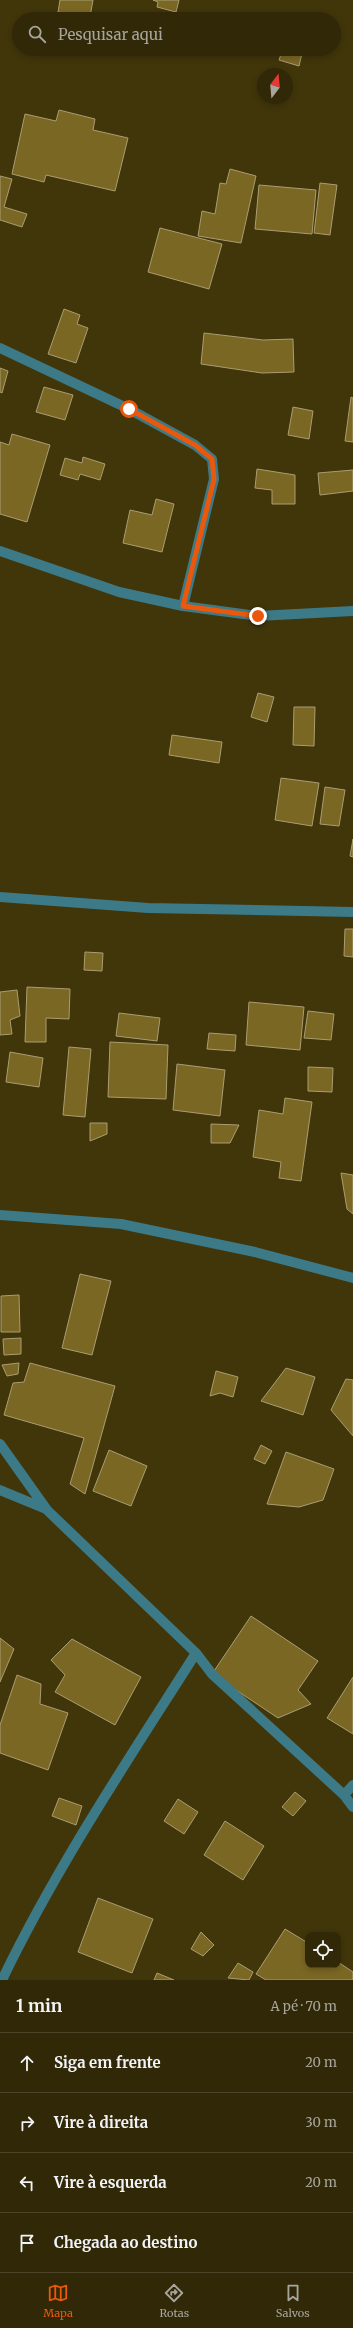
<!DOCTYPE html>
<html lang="pt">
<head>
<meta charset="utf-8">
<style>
	body { margin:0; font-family:Merriweather,serif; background:#3d3416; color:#f1f3f6 }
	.controls { position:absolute; right:12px; bottom:12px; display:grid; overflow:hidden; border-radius:8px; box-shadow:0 2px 6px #0003 }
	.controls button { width:36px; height:36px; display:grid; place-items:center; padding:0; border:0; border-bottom:1px solid #4c4429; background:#312808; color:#f1f3f6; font:20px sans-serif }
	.compass { position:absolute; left:257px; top:68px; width:36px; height:36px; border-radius:50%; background:#312808; box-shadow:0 2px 6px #0003; rotate:16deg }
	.stop { position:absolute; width:12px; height:12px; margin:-9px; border:3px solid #ea580c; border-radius:50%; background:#fff }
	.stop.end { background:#ea580c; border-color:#fff; box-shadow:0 1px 4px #0008 }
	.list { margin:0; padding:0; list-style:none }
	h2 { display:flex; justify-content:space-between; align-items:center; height:52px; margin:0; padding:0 16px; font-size:17px }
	h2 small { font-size:13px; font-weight:400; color:#a8a69c }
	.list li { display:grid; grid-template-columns:26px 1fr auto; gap:12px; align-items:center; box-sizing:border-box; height:60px; padding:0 16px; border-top:1px solid #4c4429 }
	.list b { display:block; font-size:15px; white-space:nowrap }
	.list em { font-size:13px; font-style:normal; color:#a8a69c }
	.icon { flex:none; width:22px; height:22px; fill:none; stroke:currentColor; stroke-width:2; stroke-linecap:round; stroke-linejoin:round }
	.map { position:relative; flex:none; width:353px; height:1980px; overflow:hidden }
	.search { position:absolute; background:#312808; box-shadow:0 2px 6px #0003; left:12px; right:12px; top:12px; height:44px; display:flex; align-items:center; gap:10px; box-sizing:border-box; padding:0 14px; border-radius:22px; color:#a8a69c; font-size:15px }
	.sheet { height:292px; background:#312808 }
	nav { display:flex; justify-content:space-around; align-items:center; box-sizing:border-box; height:56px; border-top:1px solid #4c4429; background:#312808; font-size:11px; color:#a8a69c }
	nav a { display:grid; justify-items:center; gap:2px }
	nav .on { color:#ea580c }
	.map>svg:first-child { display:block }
	.building { fill:#7a6724; stroke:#aa9d72 }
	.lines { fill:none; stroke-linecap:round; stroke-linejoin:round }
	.minor { stroke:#3c7a87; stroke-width:10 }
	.route { stroke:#ea580c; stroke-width:5 }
</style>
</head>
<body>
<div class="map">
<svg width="353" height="1980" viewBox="0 0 353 1980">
	<rect width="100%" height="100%" fill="#41350a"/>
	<path class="building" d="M60,0H93L90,17L58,12Z
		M153,0H179L176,12L157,7L158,2Z
		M292,16L303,19H291Z
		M283,49H303L299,66L279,60Z
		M59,110L95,119L93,130L128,138L115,191L46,175L44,182L12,174L25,114L56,121Z
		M230,169L256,176L241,243L198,236L202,211L215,214L220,183L226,184Z
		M0,176L12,179L4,207L27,214L22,227L0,220Z
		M320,183L337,185L330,235L314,233Z
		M259,185L316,190L312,234L255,229Z
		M160,228L222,244L209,289L148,272Z
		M64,309L80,315L77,324L88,328L76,363L48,354Z
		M204,333L263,340L293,339L294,372L262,373L201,364Z
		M0,368L8,371L2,393L0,392Z
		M44,387L73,395L65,420L36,412Z
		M351,397L353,398V442L345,441Z
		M293,407L313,411L309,439L288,435Z
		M12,434L50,445L27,522L0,514V442L9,445Z
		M83,457L105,464L100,480L80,474L78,480L60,475L65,458L82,463Z
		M257,469L295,475V504H272V490L255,488Z
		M353,470V491L320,495L318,473Z
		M156,499L174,504L162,552L123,543L130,510L152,515Z
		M258,693L274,697L267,722L251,717Z
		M294,707H315L314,746L293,745Z
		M172,735L222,742L219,763L169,755Z
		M281,778L319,783L312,826L275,820Z
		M325,787L345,790L339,826L320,824Z
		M353,839V857L350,856Z
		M345,929H353V957L344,956Z
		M85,952L103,953L102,971L84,970Z
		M27,987L70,989L69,1019L46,1018V1042H25Z
		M17,990L20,1016L10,1020L12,1034L0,1035V992Z
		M249,1002L304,1007L300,1050L246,1045Z
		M308,1011L334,1014L331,1040L304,1038Z
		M119,1013L160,1018L157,1041L116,1036Z
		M209,1033L236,1035L235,1051L207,1049Z
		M110,1042L168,1045L166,1099L108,1097Z
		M69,1047L91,1049L85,1117L63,1115Z
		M10,1052L43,1058L39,1087L6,1082Z
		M177,1064L225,1070L220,1116L173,1110Z
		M308,1067L333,1068L332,1092L308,1091Z
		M285,1098L312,1102L301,1181L279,1178L281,1162L253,1157L259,1110L283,1114Z
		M90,1123H107V1134L90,1141Z
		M211,1124L239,1125L230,1143H211Z
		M341,1173L353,1175V1214L347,1209Z
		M80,1274L111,1281L92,1355L62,1348Z
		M19,1295L20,1332H1V1296Z
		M21,1338V1354L4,1355L3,1339Z
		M19,1363L18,1374L7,1376L2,1365Z
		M30,1363L115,1386L85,1494L70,1484L84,1438L4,1415L13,1383L24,1382Z
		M286,1368L315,1377L303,1415L261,1401Z
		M216,1371L238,1377L233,1397L220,1393L210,1396Z
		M346,1379L353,1380V1436L331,1410Z
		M261,1445L272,1451L265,1464L254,1459Z
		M109,1450L147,1466L131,1506L93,1491Z
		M286,1452L334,1469L323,1500L299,1507L267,1504Z
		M251,1616L318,1661L298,1690L311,1704L278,1718L212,1674Z
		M0,1638L14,1649L0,1682Z
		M72,1639L141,1677L115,1725L55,1692L65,1675L51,1660Z
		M17,1675L41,1684L40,1704L68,1713L48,1770L0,1753V1725Z
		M353,1677V1734L327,1718Z
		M295,1792L306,1801L293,1816L282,1807Z
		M59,1798L82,1806L76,1825L52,1816Z
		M178,1799L198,1812L184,1834L164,1821Z
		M225,1821L264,1846L243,1880L204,1855Z
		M98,1898L153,1919L132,1973L78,1952Z
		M285,1929L308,1943V1965H338V1962L353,1972V1980H266L256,1974Z
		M201,1932L214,1945L203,1956L191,1949Z
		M238,1963L253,1972L249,1980L228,1978Z
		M157,1973L174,1980H154Z"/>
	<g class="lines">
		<path class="minor" d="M0,348L129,409L195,445L212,459L214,479L183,606
			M0,551L119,592L183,606L258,616L353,611
			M0,897L148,908L353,912
			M0,1215L121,1224L255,1252L353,1278
			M0,1444L47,1510L196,1653L212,1674L344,1795L353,1807
			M0,1490L46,1509
			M344,1795L353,1785
			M2,1980C57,1866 128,1760 196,1653"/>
	</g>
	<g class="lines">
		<path class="route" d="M129,409L195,445L212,459L214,479L183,606L258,616"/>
	</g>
</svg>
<div class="controls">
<button><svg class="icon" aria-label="locate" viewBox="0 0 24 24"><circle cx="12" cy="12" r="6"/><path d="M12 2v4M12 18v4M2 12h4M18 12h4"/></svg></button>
</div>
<svg class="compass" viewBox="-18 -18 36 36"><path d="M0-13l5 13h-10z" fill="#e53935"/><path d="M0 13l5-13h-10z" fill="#a8a69c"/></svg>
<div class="stop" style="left:129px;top:409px"></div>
<div class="stop end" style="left:258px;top:616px"></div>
<div class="search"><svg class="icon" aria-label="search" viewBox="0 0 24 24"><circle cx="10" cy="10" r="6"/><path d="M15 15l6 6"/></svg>Pesquisar aqui</div>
</div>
<section class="sheet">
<h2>1 min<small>A pé · 70 m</small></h2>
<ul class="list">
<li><svg class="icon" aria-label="ahead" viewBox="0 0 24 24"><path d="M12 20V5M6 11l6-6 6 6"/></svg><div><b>Siga em frente</b></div><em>20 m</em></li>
<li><svg class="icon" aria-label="right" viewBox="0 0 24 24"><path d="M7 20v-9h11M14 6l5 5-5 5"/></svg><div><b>Vire à direita</b></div><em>30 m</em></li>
<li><svg class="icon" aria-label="left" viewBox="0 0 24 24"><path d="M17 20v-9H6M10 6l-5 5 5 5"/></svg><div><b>Vire à esquerda</b></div><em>20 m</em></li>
<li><svg class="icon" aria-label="arrive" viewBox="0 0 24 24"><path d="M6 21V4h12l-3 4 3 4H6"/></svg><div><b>Chegada ao destino</b></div></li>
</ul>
</section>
<nav>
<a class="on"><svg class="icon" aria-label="map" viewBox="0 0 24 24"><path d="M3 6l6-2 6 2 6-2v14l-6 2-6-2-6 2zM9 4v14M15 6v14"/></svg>Mapa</a>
<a><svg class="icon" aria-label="directions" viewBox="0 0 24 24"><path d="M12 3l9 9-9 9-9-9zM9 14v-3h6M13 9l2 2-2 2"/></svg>Rotas</a>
<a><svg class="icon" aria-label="saved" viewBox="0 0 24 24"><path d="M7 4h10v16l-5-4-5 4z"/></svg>Salvos</a>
</nav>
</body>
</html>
